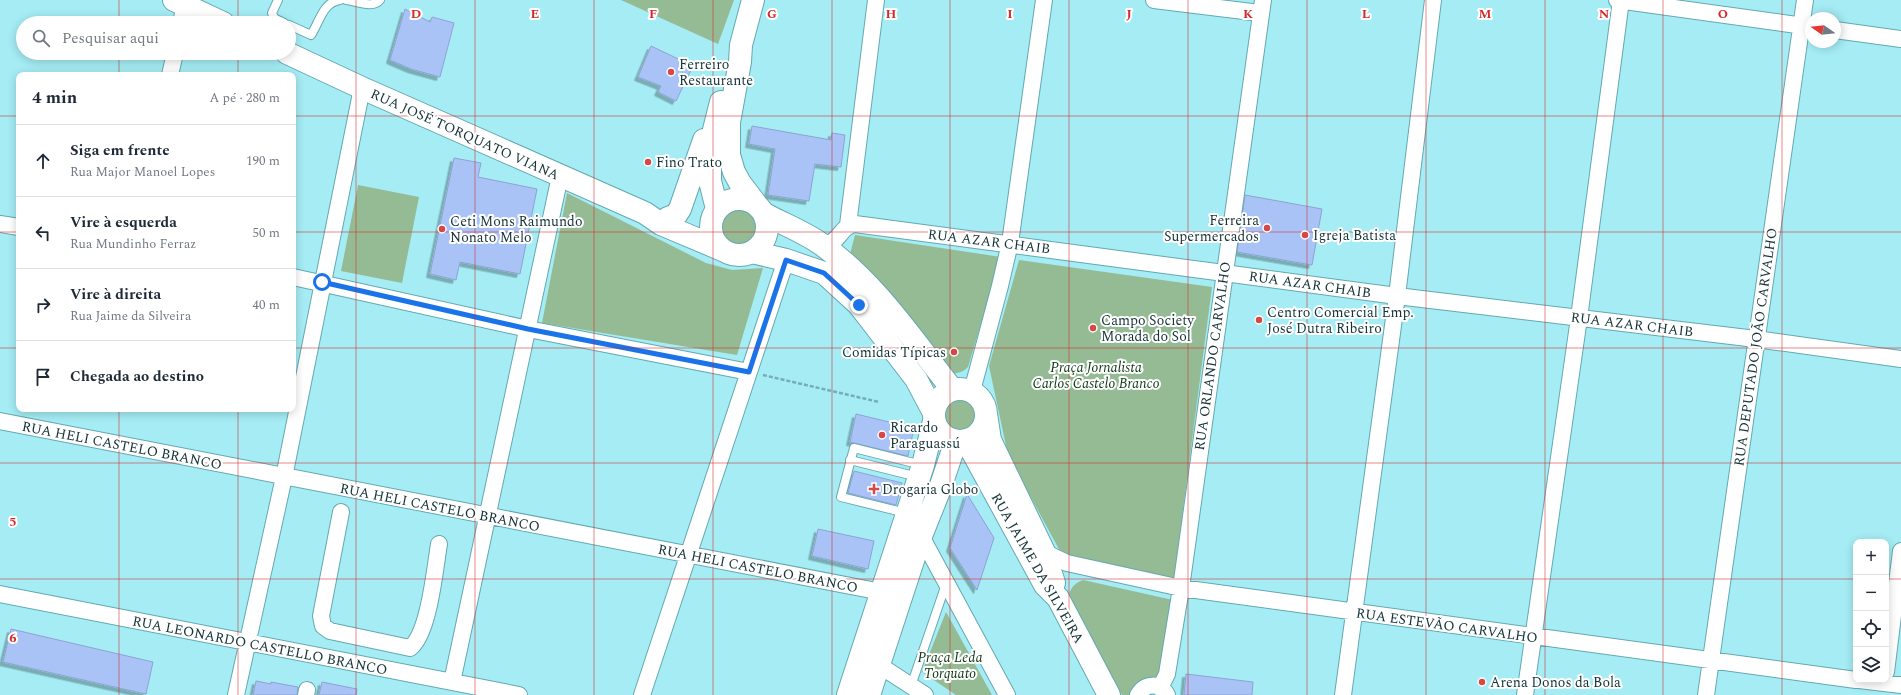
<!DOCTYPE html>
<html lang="pt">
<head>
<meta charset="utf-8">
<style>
	body { margin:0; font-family:Spectral,serif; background:#f6f6f7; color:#1f2937 }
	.controls { position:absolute; right:12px; bottom:12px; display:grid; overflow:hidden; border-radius:8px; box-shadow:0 2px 10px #0003 }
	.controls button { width:36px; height:36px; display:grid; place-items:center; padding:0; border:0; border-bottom:1px solid #e0e1e3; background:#fff; color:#1f2937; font:20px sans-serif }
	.compass { position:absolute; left:1805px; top:12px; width:36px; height:36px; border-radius:50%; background:#fff; box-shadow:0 2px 10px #0003; rotate:284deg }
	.stop { position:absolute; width:12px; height:12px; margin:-9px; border:3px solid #1a73e8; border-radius:50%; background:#fff }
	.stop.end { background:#1a73e8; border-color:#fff; box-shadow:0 1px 4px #0008 }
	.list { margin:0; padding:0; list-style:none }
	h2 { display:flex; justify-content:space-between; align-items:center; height:52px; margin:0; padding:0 16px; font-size:17px }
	h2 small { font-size:13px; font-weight:400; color:#747a83 }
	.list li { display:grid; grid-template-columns:26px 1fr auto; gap:12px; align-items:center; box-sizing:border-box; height:72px; padding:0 16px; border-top:1px solid #e0e1e3 }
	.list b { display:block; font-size:15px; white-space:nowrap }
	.list p { margin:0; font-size:13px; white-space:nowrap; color:#747a83 }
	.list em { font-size:13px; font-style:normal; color:#747a83 }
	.icon { flex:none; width:22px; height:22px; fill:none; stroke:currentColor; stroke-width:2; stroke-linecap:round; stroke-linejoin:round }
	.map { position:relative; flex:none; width:1901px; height:695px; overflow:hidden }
	.search { position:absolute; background:#fff; box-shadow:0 2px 10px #0003; left:16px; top:16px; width:280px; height:44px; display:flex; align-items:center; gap:10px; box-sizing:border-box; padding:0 14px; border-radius:22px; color:#747a83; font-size:15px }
	.panel { position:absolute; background:#fff; box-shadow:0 2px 10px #0003; left:16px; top:72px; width:280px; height:340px; border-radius:8px }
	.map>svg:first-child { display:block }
	.green { fill:#95bb94 }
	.building { fill:#aac3f7; stroke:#8da3d1; filter:url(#shadow) }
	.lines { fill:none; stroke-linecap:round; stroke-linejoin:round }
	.lane-casing { stroke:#63a9b1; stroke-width:10 }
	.street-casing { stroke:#63a9b1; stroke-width:18 }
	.secondary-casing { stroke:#63a9b1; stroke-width:24 }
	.path { stroke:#74aeb4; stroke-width:2.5; stroke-dasharray:4 2; stroke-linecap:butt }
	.lane { stroke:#fff; stroke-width:8 }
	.street { stroke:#fff; stroke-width:16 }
	.secondary { stroke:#fff; stroke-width:22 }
	.route { stroke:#1a73e8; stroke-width:5 }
	.grid { fill:none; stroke:#d62828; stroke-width:1; stroke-opacity:0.55 }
	.poi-dot { fill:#d64746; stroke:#fff; stroke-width:1.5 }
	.labels { text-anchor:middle; stroke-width:4; stroke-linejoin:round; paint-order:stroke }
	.poi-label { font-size:14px; fill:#153336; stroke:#fff; text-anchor:start }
	.street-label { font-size:14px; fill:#153336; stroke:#fff }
	.park-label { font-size:14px; font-style:italic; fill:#0e3612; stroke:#fff }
	.grid-label { font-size:13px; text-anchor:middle; font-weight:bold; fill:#d62828; stroke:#fff; stroke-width:4; stroke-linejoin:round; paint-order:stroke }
</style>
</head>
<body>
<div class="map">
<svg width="1901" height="695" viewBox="0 0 1901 695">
	<defs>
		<filter id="shadow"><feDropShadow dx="-3.5" dy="3.5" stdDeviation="0" flood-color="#0004"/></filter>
	</defs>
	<rect width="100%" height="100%" fill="#a5ecf4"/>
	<path class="green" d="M621,0H734L718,44Z
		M358,185L419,197L402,283L341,271Z
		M567,193L706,263L732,270L763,268L737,355L542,323Z
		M721 227a19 19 0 1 1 38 0a19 19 0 1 1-38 0Z
		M855,235L1001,257L968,367C963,372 958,374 951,373L849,258Z
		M1019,260L1212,287L1174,579L1061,553L1008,455L989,366Z
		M960,395C999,401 970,454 944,426L943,406L950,398Z
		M1083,580L1173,600L1163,675L1134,695H1122L1069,603C1068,591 1072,584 1083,580Z
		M946,612L992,695H956L922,672Z"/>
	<path class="building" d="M405,9L430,22L432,17L454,23L440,77L411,69L390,60Z
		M651,46L693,66L676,101L658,92L661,86L638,77Z
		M752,126L831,140L832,133L845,135L841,167L815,164L809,201L768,195L775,149L749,144Z
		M454,158L481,163L478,177L537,189L520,274L460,262L456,280L430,274Z
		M1245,195L1322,209L1312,265L1237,252Z
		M856,414L914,428L908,456L850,442Z
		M854,471L902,483L896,505L848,493Z
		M967,494L994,538L977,590L950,548Z
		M818,529L874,541L868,569L812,556Z
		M11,629L153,662L146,694L3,662Z
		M1186,674L1253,682L1252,695H1184Z
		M256,681L271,684V682L298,687L297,695H253Z
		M322,682L357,689L356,695H319Z"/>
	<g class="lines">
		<defs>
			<path id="lane" d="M278,0L272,13L274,18L284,23
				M346,0C356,1 373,9 380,0
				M289,25L311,35C320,21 323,2 340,0
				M850,460L918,477
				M906,513L841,497L854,448L922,465
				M911,686L946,584"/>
			<path id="street" d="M1154,0L1260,13
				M1617,0L1811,27
				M181,23L186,0
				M1835,30L1901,39
				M170,75L175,53
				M0,224L19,227
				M848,225L876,0
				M822,244C825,244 829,243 832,242C842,236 841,227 855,224L1397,296L1756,339L1901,359
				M293,277L528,329L749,372
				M972,391L1000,286L1010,243L1044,0
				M0,421L892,594
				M341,512L321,616L323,626L330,631L410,648C429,634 435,568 439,544
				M921,536L1007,695
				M1044,552L1067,563L1181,588L1856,680
				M0,594L519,695
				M879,665L925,695
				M1886,672L1901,551
				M1859,680L1901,685
				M452,682L560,176
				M1160,688L1167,674L1181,588L1263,0
				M236,695L284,477L362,88
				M306,695L307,690
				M642,695L786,260
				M1138,695C1145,683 1160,682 1167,695
				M1343,695L1397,296L1433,0
				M1525,695L1579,318L1621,0
				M1706,695L1805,0"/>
			<path id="secondary" d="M174,0L223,23
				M753,0L741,45L740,62L729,122V155L734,172L740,183L756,204
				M287,53L362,88L645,213L661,224L725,251
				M711 227a28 28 0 1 1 56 0a28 28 0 1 1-56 0Z
				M717,209L710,181V146L721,102
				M765,214C783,224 804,232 821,244C875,282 912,339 952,389
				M668,218L676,215L680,209L704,140
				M752,252L786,260L824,273L859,305L916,379L934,413
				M934 415a26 26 0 1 1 52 0a26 26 0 1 1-52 0Z
				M986,414L990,440L1044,552L1054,583
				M966,440L1045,585L1058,598L1109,695
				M848,695L923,465L934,421
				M869,695L921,536L939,491L956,441"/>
		</defs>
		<use href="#lane" class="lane-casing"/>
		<use href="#street" class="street-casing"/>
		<use href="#secondary" class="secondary-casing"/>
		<path class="path" d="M763,375L879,402"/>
		<use href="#lane" class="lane"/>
		<use href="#street" class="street"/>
		<use href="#secondary" class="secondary"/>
	</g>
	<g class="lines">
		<path class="route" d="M322,282L528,329L749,372L786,260L824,273L859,305"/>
	</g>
	<path class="grid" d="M119,0V23M238,0V23M356,0V695M475,0V695M594,0V695M713,0V695M832,0V695M950,0V695M1069,0V695M1188,0V695M1307,0V695M1426,0V695M1545,0V695M1663,0V695M1782,0V695M119,53V75M238,53V75M0,116H19M293,116H1901M0,232H19M293,232H1901M0,348H19M293,348H1901M119,409V695M238,409V695M0,463H1901M0,579H1856M1886,579H1901"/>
	<g class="poi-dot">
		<circle cx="671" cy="72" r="4"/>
		<circle cx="648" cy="162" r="4"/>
		<circle cx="1267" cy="228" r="4"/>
		<circle cx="442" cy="229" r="4"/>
		<circle cx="1305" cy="235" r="4"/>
		<circle cx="1259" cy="320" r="4"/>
		<circle cx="1093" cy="328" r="4"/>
		<circle cx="954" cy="352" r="4"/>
		<circle cx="882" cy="435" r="4"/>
		<path d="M872 483h4v4h4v4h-4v4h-4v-4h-4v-4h4z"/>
		<circle cx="1482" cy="682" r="4"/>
	</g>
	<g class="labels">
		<g class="poi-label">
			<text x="679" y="69">Ferreiro<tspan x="679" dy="16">Restaurante</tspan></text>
			<text x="656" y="167">Fino Trato</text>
			<text x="1259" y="225" text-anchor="end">Ferreira<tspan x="1259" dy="16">Supermercados</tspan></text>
			<text x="450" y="226">Ceti Mons Raimundo<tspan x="450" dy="16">Nonato Melo</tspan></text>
			<text x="1313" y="240">Igreja Batista</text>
			<text x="1267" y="317">Centro Comercial Emp.<tspan x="1267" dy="16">José Dutra Ribeiro</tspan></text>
			<text x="1101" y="325">Campo Society<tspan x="1101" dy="16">Morada do Sol</tspan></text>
			<text x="946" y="357" text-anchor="end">Comidas Típicas</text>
			<text x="890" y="432">Ricardo<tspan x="890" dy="16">Paraguassú</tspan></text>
			<text x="882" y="494">Drogaria Globo</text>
			<text x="1490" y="687">Arena Donos da Bola</text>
		</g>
		<g class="street-label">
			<text transform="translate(465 134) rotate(24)" y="5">RUA JOSÉ TORQUATO VIANA</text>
			<text transform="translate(989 241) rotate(7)" y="5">RUA AZAR CHAIB</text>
			<text transform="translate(1310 284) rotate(8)" y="5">RUA AZAR CHAIB</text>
			<text transform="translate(1632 324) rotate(7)" y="5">RUA AZAR CHAIB</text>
			<text transform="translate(1755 347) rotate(-82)" y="5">RUA DEPUTADO JOÃO CARVALHO</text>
			<text transform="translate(1212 356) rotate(-82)" y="5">RUA ORLANDO CARVALHO</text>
			<text transform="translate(122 445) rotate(11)" y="5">RUA HELI CASTELO BRANCO</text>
			<text transform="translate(440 507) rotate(11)" y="5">RUA HELI CASTELO BRANCO</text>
			<text transform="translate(758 568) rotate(11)" y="5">RUA HELI CASTELO BRANCO</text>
			<text transform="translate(1038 568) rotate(60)" y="5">RUA JAIME DA SILVEIRA</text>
			<text transform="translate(1447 625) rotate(8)" y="5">RUA ESTEVÃO CARVALHO</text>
			<text transform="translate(260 645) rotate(11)" y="5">RUA LEONARDO CASTELLO BRANCO</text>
		</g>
		<g class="park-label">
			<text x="1096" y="372">Praça Jornalista<tspan x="1096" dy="16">Carlos Castelo Branco</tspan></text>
			<text x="950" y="662">Praça Leda<tspan x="950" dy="16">Torquato</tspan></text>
		</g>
	</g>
	<g class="grid-label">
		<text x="416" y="18">D</text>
		<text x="535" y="18">E</text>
		<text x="653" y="18">F</text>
		<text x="772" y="18">G</text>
		<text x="891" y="18">H</text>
		<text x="1010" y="18">I</text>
		<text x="1129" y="18">J</text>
		<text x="1248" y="18">K</text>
		<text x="1366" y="18">L</text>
		<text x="1485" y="18">M</text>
		<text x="1604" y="18">N</text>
		<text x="1723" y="18">O</text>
		<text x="13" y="526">5</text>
		<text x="13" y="642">6</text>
	</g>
</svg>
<div class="controls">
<button>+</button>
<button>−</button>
<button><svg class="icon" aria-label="locate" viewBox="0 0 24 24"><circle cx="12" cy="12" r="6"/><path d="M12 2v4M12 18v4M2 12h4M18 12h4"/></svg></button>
<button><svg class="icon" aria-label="layers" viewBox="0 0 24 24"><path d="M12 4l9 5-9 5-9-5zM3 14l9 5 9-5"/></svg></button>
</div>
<svg class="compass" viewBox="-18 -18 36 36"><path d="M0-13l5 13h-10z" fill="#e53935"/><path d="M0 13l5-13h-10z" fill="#747a83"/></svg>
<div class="stop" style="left:322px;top:282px"></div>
<div class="stop end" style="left:859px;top:305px"></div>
<div class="search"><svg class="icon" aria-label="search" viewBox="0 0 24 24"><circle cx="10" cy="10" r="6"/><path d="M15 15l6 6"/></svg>Pesquisar aqui</div>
<section class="panel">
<h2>4 min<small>A pé · 280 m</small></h2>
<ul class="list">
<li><svg class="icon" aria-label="ahead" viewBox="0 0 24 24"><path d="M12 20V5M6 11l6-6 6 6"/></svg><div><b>Siga em frente</b><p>Rua Major Manoel Lopes</p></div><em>190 m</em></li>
<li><svg class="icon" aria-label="left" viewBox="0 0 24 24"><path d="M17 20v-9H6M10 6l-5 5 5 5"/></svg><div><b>Vire à esquerda</b><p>Rua Mundinho Ferraz</p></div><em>50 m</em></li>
<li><svg class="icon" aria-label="right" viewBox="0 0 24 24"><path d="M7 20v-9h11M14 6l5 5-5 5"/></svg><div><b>Vire à direita</b><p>Rua Jaime da Silveira</p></div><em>40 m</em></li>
<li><svg class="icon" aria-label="arrive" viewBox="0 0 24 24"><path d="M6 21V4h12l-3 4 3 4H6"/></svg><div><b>Chegada ao destino</b></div></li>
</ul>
</section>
</div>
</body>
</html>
